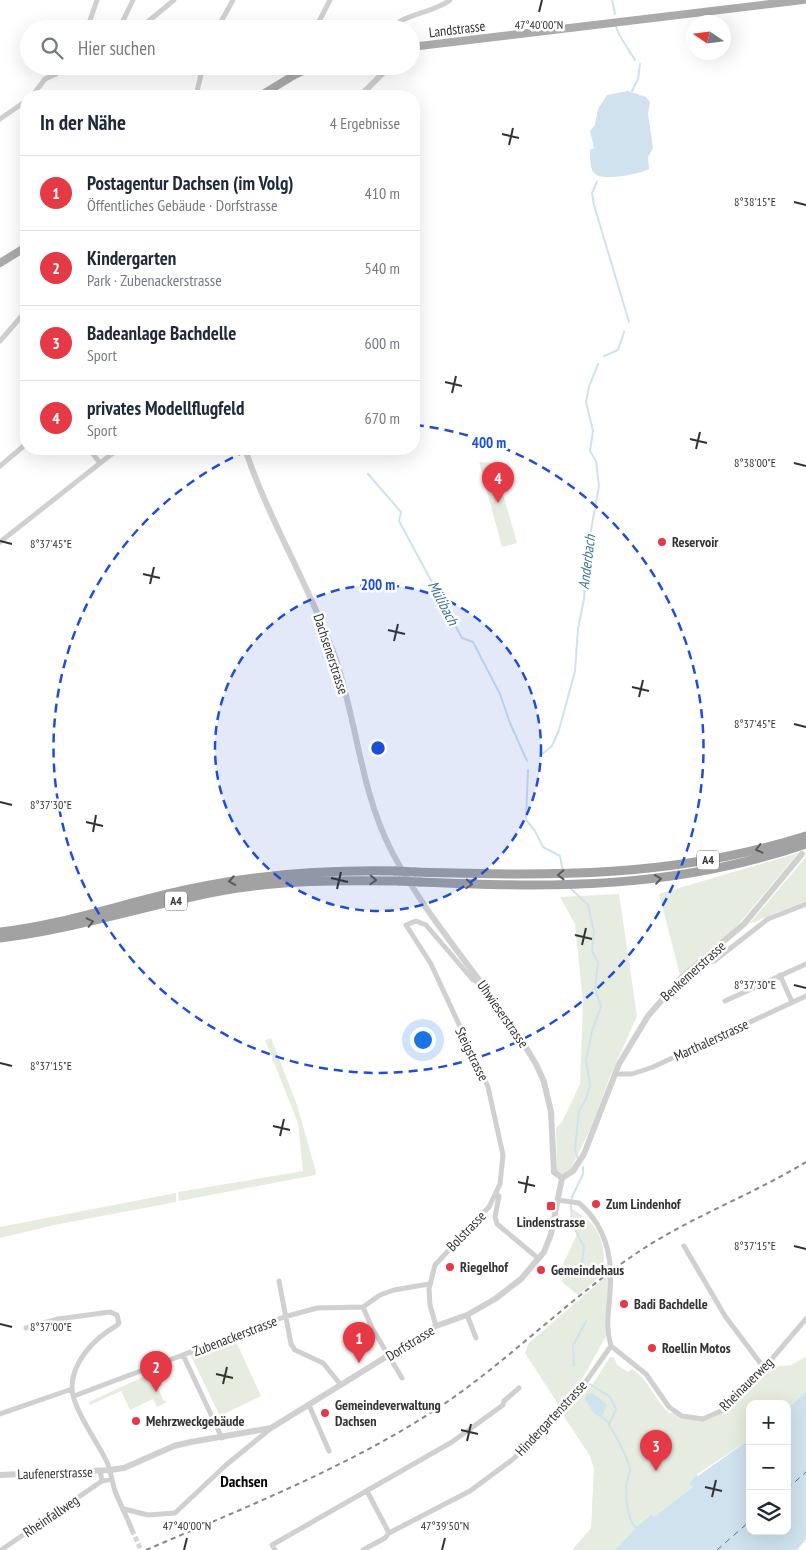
<!DOCTYPE html>
<html lang="de">
<head>
<meta charset="utf-8">
<style>
	body { margin:0; font-family:"PT Sans Narrow",sans-serif; background:#f6f6f7; color:#1f2937 }
	.controls { position:absolute; right:15px; bottom:15px; display:grid; overflow:hidden; border-radius:10px; box-shadow:0 5px 20px #0002 }
	.controls button { width:45px; height:45px; display:grid; place-items:center; padding:0; border:0; border-bottom:1px solid #e0e1e3; background:#fff; color:#1f2937; font:25px sans-serif }
	.compass { position:absolute; left:686px; top:15px; width:45px; height:45px; border-radius:50%; background:#fff; box-shadow:0 5px 20px #0002; rotate:283deg }
	.you { position:absolute; left:422px; top:1039px; width:18px; height:18px; margin:-12px; border:4px solid #fff; border-radius:50%; background:#1a73e8; box-shadow:0 0 0 8px #1a73e833 }
	.badge { display:grid; place-items:center; width:32px; height:32px; border-radius:50%; background:#e63946; color:#fff; font-size:16px; font-weight:700 }
	.pin { position:absolute; translate:-50% -41px; filter:drop-shadow(0 1px 2px #0008) }
	.pin::after { content:''; position:absolute; top:26px; width:18px; height:15px; background:inherit; clip-path:polygon(0 0,100% 0,50% 100%) }
	.list { margin:0; padding:0; list-style:none }
	h2 { display:flex; justify-content:space-between; align-items:center; height:65px; margin:0; padding:0 20px; font-size:21px }
	h2 small { font-size:16px; font-weight:400; color:#747a83 }
	.list li { display:grid; grid-template-columns:32px 1fr auto; gap:15px; align-items:center; box-sizing:border-box; height:75px; padding:0 20px; border-top:1px solid #e0e1e3 }
	.list b { display:block; font-size:19px; white-space:nowrap }
	.list p { margin:0; font-size:16px; white-space:nowrap; color:#747a83 }
	.list em { font-size:16px; font-style:normal; color:#747a83 }
	.icon { flex:none; width:28px; height:28px; fill:none; stroke:currentColor; stroke-width:2; stroke-linecap:round; stroke-linejoin:round }
	.map { position:relative; flex:none; width:806px; height:1550px; overflow:hidden }
	.search { position:absolute; background:#fff; box-shadow:0 5px 20px #0002; left:20px; top:20px; width:400px; height:55px; display:flex; align-items:center; gap:12px; box-sizing:border-box; padding:0 18px; border-radius:28px; color:#747a83; font-size:19px }
	.panel { position:absolute; background:#fff; box-shadow:0 5px 20px #0002; left:20px; top:90px; width:400px; height:365px; border-radius:20px }
	.map>svg:first-child { display:block }
	.green { fill:#e6ecdf }
	.water { fill:#cfe2ee }
	.lines { fill:none; stroke-linecap:round; stroke-linejoin:round }
	.stream { stroke:#cfe2ee; stroke-width:2 }
	.ferry { stroke:#3f7597; stroke-width:1; stroke-dasharray:6 5; stroke-linecap:butt }
	.minor-tunnel { stroke:#d6d6d6; stroke-width:5; stroke-dasharray:5 2.5; stroke-linecap:butt }
	.minor { stroke:#d0d0d0; stroke-width:5 }
	.tertiary { stroke:#d0d0d0; stroke-width:6 }
	.primary { stroke:#ababab; stroke-width:8 }
	.trunk { stroke:#a2a2a2; stroke-width:9 }
	.rail { stroke:#888; stroke-width:2; stroke-dasharray:5 4; stroke-linecap:butt }
	.trunk-bridge { stroke:#a2a2a2; stroke-width:9 }
	.oneway { stroke:#5a5a5a }
	.ticks { fill:none; stroke:#333; stroke-width:2 }
	.ring { fill:none; stroke:#1d4ed8; stroke-width:2.5; stroke-dasharray:9 6 }
	.poi-dot { fill:#e63946; stroke:#fff; stroke-width:2 }
	.labels { text-anchor:middle; stroke-width:5; stroke-linejoin:round; paint-order:stroke }
	.shield { fill:#fff; stroke:#707070; stroke-width:1 }
	.shield-label { font-size:12px; font-weight:bold; fill:#333 }
	.street-label { font-size:14px; fill:#333; stroke:#fff }
	.poi-label { font-size:14px; font-weight:bold; fill:#333; stroke:#fff; text-anchor:start }
	.water-label { font-size:15px; font-style:italic; fill:#3f7597; stroke:#fff }
	.quarter-label { font-size:16px; font-weight:bold; fill:#000; stroke:#fff }
	.ticks-label { font-size:12px; text-anchor:middle; fill:#333; stroke:#fff; stroke-width:5; stroke-linejoin:round; paint-order:stroke }
	.centre { fill:#1d4ed8; stroke:#fff; stroke-width:2.5 }
	.ring-label { font-size:15px; text-anchor:middle; font-weight:bold; fill:#1d4ed8; stroke:#fff; stroke-width:5; stroke-linejoin:round; paint-order:stroke }
</style>
</head>
<body>
<div class="map">
<svg width="806" height="1550" viewBox="0 0 806 1550">
	<rect width="100%" height="100%" fill="#fff"/>
	<path class="green" d="M479,462L494,463L517,543L502,547Z
		M798,853L733,931L680,975L659,894Z
		M806,857V901L749,924Z
		M619,894L637,1016L609,1079L592,1126L569,1172L562,1174L557,1171L556,1128L562,1122L580,1084L583,1002L575,924L560,897Z
		M271,1038L297,1105L316,1172L315,1175L179,1201L178,1192L303,1171L298,1123L265,1040Z
		M176,1193V1202L54,1225L0,1238V1227Z
		M572,1209C602,1227 604,1239 604,1273L578,1295L562,1282L564,1262L577,1234Z
		M611,1272L607,1334L585,1374L560,1407L525,1353L529,1343Z
		M234,1337L261,1396L220,1416L190,1354Z
		M610,1357H614L617,1365L628,1372L632,1369C650,1381 654,1399 669,1413H676L692,1419L714,1415L764,1368L791,1365L806,1357V1392L787,1409V1404H750V1439L696,1475L689,1484L693,1487L654,1517L652,1514C637,1525 627,1537 615,1550H572L591,1528L594,1469L590,1456L563,1415L591,1387Z
		M171,1364L173,1366L146,1379L157,1375L162,1385L158,1387L163,1400L167,1402L157,1407L153,1399L130,1410L121,1391L90,1405L89,1402Z"/>
	<path class="water" d="M628,91L646,97L650,102L648,114L653,148L648,157L649,169C639,174 602,182 594,173C590,169 590,156 590,150L594,148L590,131L595,125L598,109L607,95Z
		M806,1392V1539L797,1550H615C627,1537 637,1525 652,1514L654,1517L693,1487L689,1484L696,1475L698,1476L750,1439V1531H787V1409Z
		M593,1393L607,1405L601,1418L593,1412L585,1399L587,1394Z"/>
	<g class="lines">
		<path class="stream" d="M612,0L615,14
			M616,26C617,34 631,53 635,60
			M632,91L638,79L640,64
			M597,182L592,193L594,205L629,322
			M604,356L618,350L624,332
			M368,474L401,512L399,521L462,638L473,642L500,694L510,723L527,761
			M541,755L552,746L559,730L575,671L578,629L584,599L589,541L599,486L596,461L590,451L593,431L586,402L589,387L598,364
			M528,770L526,820L535,831L543,847L560,856L563,872
			M569,887L588,905L594,932L592,951L598,962L595,988L601,1007L592,1031L586,1060L590,1086L586,1099L579,1111L575,1150L578,1159
			M582,1265L584,1247L572,1223L571,1205L572,1197L583,1174V1167
			M574,1366L573,1346L586,1321
			M590,1384L610,1397L616,1409L609,1425C615,1433 630,1463 630,1471C629,1475 627,1479 627,1482C625,1494 627,1520 636,1528
			M602,1417L609,1423"/>
		<path class="ferry" d="M787,1489L806,1472
			M717,1550L750,1521"/>
		<path class="minor-tunnel" d="M132,1530L141,1550"/>
		<path class="minor" d="M87,29L97,0
			M119,29L133,0
			M139,29L174,0
			M217,29L233,0
			M315,29L330,0
			M391,29C402,14 434,13 450,0
			M32,96L45,79L56,74L65,66
			M196,96L203,66
			M0,119L26,101
			M0,341L26,311
			M89,449L100,463
			M0,466L26,444
			M0,542L118,449
			M697,964L714,961L768,919L806,904
			M780,975L792,1002
			M725,1001L806,964
			M615,1074H632L653,1067L806,996
			M496,1193L499,1196L495,1217L497,1224L539,1259
			M558,1200L579,1203C606,1226 613,1259 610,1292C609,1312 605,1326 611,1346
			M684,1246L725,1316L764,1368
			M279,1281L291,1344L295,1350L323,1363L341,1385
			M363,1307L372,1328L402,1378
			M467,1315L476,1338
			M436,1326L430,1305L429,1289L435,1265L489,1207L500,1184L503,1155L488,1087L431,964L406,925L416,921L426,925L473,980L482,984
			M26,1328L58,1319L110,1312L117,1315L119,1323L116,1326C95,1338 71,1362 72,1389C73,1409 98,1443 107,1462C111,1471 112,1482 115,1491C120,1504 127,1517 132,1530
			M611,1346L646,1374L669,1407L682,1416L703,1419L723,1410L764,1368L806,1319
			M183,1355L222,1438
			M74,1396L284,1317L317,1308L363,1307L380,1295L394,1290L429,1284
			M309,1405L329,1451
			M0,1414L72,1389
			M100,1471L102,1481L112,1479
			M367,1491L389,1533
			M124,1509L148,1515L175,1513L226,1465L270,1429
			M1,1550L102,1481
			M275,1550L272,1545L452,1442L503,1405L504,1401L519,1388
			M363,1550L385,1538L389,1533L470,1491L512,1460L533,1441L577,1394L611,1346"/>
		<path class="tertiary" d="M360,96L390,66
			M245,449C269,521 310,586 335,657C357,721 360,789 391,850C431,927 494,990 537,1066L544,1082L551,1112L554,1172L562,1178
			M562,1178L573,1171L584,1154L619,1064L648,1016L682,977L744,924L802,854
			M0,1475L110,1470L124,1468L174,1446L191,1442L271,1428L436,1326L467,1315L495,1299L521,1279L544,1252L551,1234L562,1178"/>
		<path class="primary" d="M411,47L803,0
			M260,96L291,77L313,66
			M0,263L26,247"/>
		<path class="trunk" d="M415,872C553,876 672,878 806,836
			M420,882C557,888 674,889 806,844
			M0,932C64,925 127,902 190,889C257,874 326,870 395,871
			M0,938C75,929 146,905 220,891C280,880 339,880 399,881"/>
		<path class="rail" d="M146,1550C244,1508 353,1465 441,1406C514,1357 575,1292 649,1245C699,1214 755,1193 806,1162"/>
		<path class="trunk-bridge" d="M395,871L415,872
			M399,881L420,882"/>
	</g>
	<defs><path id="oneway-chevron" d="M-2-3.5L2.5 0L-2 3.5" fill="none" stroke-width="1.6" stroke-linecap="round" stroke-linejoin="round" transform="scale(1.25)"/></defs>
	<g class="oneway">
		<use href="#oneway-chevron" transform="translate(759 849) rotate(166)"/>
		<use href="#oneway-chevron" transform="translate(561 875) rotate(179)"/>
		<use href="#oneway-chevron" transform="translate(658 879) rotate(-8)"/>
		<use href="#oneway-chevron" transform="translate(373 880) rotate(2)"/>
		<use href="#oneway-chevron" transform="translate(232 881) rotate(171)"/>
		<use href="#oneway-chevron" transform="translate(469 884) rotate(3)"/>
		<use href="#oneway-chevron" transform="translate(90 922) rotate(-13)"/>
	</g>
	<path class="ticks" d="M539,12L542,0M502,134L519,138M509,145L513,128M794,202L806,205M445,382L462,386M452,393L456,376M690,439L707,443M696,449L700,432M794,463L806,466M0,541L12,544M143,574L160,578M150,584L154,567M388,630L405,634M394,641L398,624M632,687L649,691M639,697L643,680M794,724L806,727M0,802L12,805M86,822L103,826M93,832L96,815M331,878L348,882M337,889L341,872M575,935L592,939M582,945L586,928M794,985L806,988M0,1063L12,1066M273,1126L290,1130M280,1136L284,1119M518,1182L535,1186M525,1193L528,1176M794,1246L806,1249M0,1324L12,1327M216,1374L233,1378M223,1384L227,1367M461,1430L478,1434M467,1441L471,1424M705,1487L722,1491M712,1497L716,1480M184,1550L187,1538M442,1550L445,1538"/>
	<circle cx="378" cy="748" r="163" fill="#1d4ed8" fill-opacity=".12"/>
	<g class="ring">
		<circle cx="378" cy="748" r="163"/>
		<path d="M415 425A325 325 0 1 1 251 449"/>
	</g>
	<g class="poi-dot">
		<circle cx="662" cy="542" r="5"/>
		<circle cx="596" cy="1204" r="5"/>
		<rect x="546" y="1201" width="10" height="10" rx="2.5"/>
		<circle cx="450" cy="1267" r="5"/>
		<circle cx="541" cy="1270" r="5"/>
		<circle cx="624" cy="1304" r="5"/>
		<circle cx="652" cy="1348" r="5"/>
		<circle cx="325" cy="1413" r="5"/>
		<circle cx="136" cy="1421" r="5"/>
	</g>
	<g class="labels">
		<g class="shield">
			<rect x="697" y="850.5" width="22" height="19" rx="4"/>
			<rect x="165" y="891.5" width="22" height="19" rx="4"/>
		</g>
		<g class="shield-label">
			<text x="708" y="864">A4</text>
			<text x="176" y="905">A4</text>
		</g>
		<g class="street-label">
			<text transform="translate(457 29) rotate(-7)" y="5">Landstrasse</text>
			<text transform="translate(331 654) rotate(72)" y="5">Dachsenerstrasse</text>
			<text transform="translate(693 971) rotate(-42)" y="5">Benkemerstrasse</text>
			<text transform="translate(503 1014) rotate(55)" y="5">Uhwieserstrasse</text>
			<text transform="translate(711 1040) rotate(-25)" y="5">Marthalerstrasse</text>
			<text transform="translate(472 1054) rotate(64)" y="5">Steigstrasse</text>
			<text transform="translate(466 1231) rotate(-46)" y="5">Bolstrasse</text>
			<text transform="translate(235 1336) rotate(-21)" y="5">Zubenackerstrasse</text>
			<text transform="translate(410 1343) rotate(-32)" y="5">Dorfstrasse</text>
			<text transform="translate(746 1384) rotate(-45)" y="5">Rheinauerweg</text>
			<text transform="translate(551 1418) rotate(-47)" y="5">Hindergartenstrasse</text>
			<text transform="translate(55 1473) rotate(-2)" y="5">Laufenerstrasse</text>
			<text transform="translate(51 1516) rotate(-34)" y="5">Rheinfallweg</text>
		</g>
		<g class="poi-label">
			<text x="672" y="547">Reservoir</text>
			<text x="606" y="1209">Zum Lindenhof</text>
			<text x="551" y="1227" text-anchor="middle">Lindenstrasse</text>
			<text x="460" y="1272">Riegelhof</text>
			<text x="551" y="1275">Gemeindehaus</text>
			<text x="634" y="1309">Badi Bachdelle</text>
			<text x="662" y="1353">Roellin Motos</text>
			<text x="335" y="1410">Gemeindeverwaltung<tspan x="335" dy="16">Dachsen</tspan></text>
			<text x="146" y="1426">Mehrzweckgebäude</text>
		</g>
		<g class="water-label">
			<text transform="translate(587 562) rotate(-83)" y="5">Anderbach</text>
			<text transform="translate(443 603) rotate(62)" y="5">Mülibach</text>
		</g>
		<g class="quarter-label">
			<text x="244" y="1487">Dachsen</text>
		</g>
	</g>
	<g class="ticks-label">
		<text x="539" y="29">47°40'00"N</text>
		<text x="755" y="206">8°38'15"E</text>
		<text x="755" y="467">8°38'00"E</text>
		<text x="51" y="548">8°37'45"E</text>
		<text x="755" y="728">8°37'45"E</text>
		<text x="51" y="809">8°37'30"E</text>
		<text x="755" y="989">8°37'30"E</text>
		<text x="51" y="1070">8°37'15"E</text>
		<text x="755" y="1250">8°37'15"E</text>
		<text x="51" y="1331">8°37'00"E</text>
		<text x="187" y="1530">47°40'00"N</text>
		<text x="445" y="1530">47°39'50"N</text>
	</g>
	<circle cx="378" cy="748" r="8" class="centre"/>
	<g class="ring-label">
		<text x="489" y="448">400 m</text>
		<text x="378" y="590">200 m</text>
	</g>
</svg>
<div class="controls">
<button>+</button>
<button>−</button>
<button><svg class="icon" aria-label="layers" viewBox="0 0 24 24"><path d="M12 4l9 5-9 5-9-5zM3 14l9 5 9-5"/></svg></button>
</div>
<svg class="compass" viewBox="-18 -18 36 36"><path d="M0-13l5 13h-10z" fill="#e53935"/><path d="M0 13l5-13h-10z" fill="#747a83"/></svg>
<div class="you"></div>
<div class="pin badge" style="left:359px;top:1363px">1</div>
<div class="pin badge" style="left:156px;top:1392px">2</div>
<div class="pin badge" style="left:656px;top:1471px">3</div>
<div class="pin badge" style="left:498px;top:503px">4</div>
<div class="search"><svg class="icon" aria-label="search" viewBox="0 0 24 24"><circle cx="10" cy="10" r="6"/><path d="M15 15l6 6"/></svg>Hier suchen</div>
<section class="panel">
<h2>In der Nähe<small>4 Ergebnisse</small></h2>
<ul class="list">
<li><span class="badge">1</span><div><b>Postagentur Dachsen (im Volg)</b><p>Öffentliches Gebäude · Dorfstrasse</p></div><em>410 m</em></li>
<li><span class="badge">2</span><div><b>Kindergarten</b><p>Park · Zubenackerstrasse</p></div><em>540 m</em></li>
<li><span class="badge">3</span><div><b>Badeanlage Bachdelle</b><p>Sport</p></div><em>600 m</em></li>
<li><span class="badge">4</span><div><b>privates Modellflugfeld</b><p>Sport</p></div><em>670 m</em></li>
</ul>
</section>
</div>
</body>
</html>
